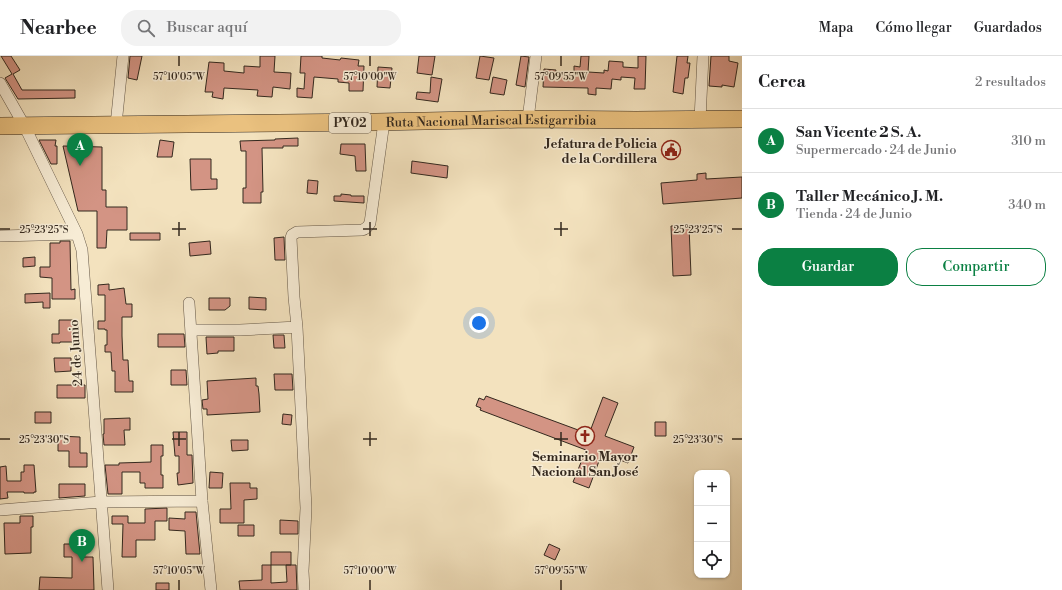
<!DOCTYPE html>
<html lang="es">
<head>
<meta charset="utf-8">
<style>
	body { margin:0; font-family:"Libre Bodoni",serif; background:#f2f2f2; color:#202124 }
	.controls { position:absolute; right:12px; bottom:12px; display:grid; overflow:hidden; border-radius:8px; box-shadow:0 1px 3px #0004 }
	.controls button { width:36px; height:36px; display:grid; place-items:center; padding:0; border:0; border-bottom:1px solid #e0e0e0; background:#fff; color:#202124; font:20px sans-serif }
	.you { position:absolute; left:479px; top:267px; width:14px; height:14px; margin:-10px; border:3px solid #fff; border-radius:50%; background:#1a73e8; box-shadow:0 0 0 6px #1a73e833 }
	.badge { display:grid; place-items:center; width:26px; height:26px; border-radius:50%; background:#0b8043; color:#fff; font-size:13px; font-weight:700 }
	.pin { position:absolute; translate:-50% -33px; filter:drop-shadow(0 1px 2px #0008) }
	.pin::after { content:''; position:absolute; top:21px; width:14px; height:12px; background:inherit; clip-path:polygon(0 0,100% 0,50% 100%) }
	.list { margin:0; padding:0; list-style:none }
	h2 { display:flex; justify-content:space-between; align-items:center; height:52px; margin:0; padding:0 16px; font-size:17px }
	h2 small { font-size:13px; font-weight:400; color:#757577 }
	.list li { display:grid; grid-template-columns:26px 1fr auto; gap:12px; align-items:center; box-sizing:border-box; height:64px; padding:0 16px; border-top:1px solid #e0e0e0 }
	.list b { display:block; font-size:15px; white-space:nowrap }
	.list p { margin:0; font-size:13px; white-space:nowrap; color:#757577 }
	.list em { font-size:13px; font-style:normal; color:#757577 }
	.actions { display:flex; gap:8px; padding:12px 16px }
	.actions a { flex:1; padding:9px 0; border:1px solid #0b8043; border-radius:16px; text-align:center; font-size:14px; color:#0b8043 }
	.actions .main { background:#0b8043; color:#fff }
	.icon { flex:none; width:22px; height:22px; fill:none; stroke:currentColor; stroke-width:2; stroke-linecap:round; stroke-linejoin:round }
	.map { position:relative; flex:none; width:742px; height:534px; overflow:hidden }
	header { display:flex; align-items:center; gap:24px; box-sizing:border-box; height:56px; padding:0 20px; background:#fff; border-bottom:1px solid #e0e0e0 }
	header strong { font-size:19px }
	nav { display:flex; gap:22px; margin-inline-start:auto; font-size:14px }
	.search { width:280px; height:36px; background:#f2f2f2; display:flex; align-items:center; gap:10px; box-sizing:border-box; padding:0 14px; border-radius:16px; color:#757577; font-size:15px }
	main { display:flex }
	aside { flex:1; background:#fff }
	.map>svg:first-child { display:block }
	.building { fill:#d39484; stroke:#33281e }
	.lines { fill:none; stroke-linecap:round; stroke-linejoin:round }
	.street-casing { stroke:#635646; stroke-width:12 }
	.primary-casing { stroke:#33281e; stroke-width:18 }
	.street { stroke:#f7ecd5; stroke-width:11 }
	.primary { stroke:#eac17f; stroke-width:17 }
	.ticks { fill:none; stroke:#33281e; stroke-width:1.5 }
	.labels { text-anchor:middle; stroke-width:3; stroke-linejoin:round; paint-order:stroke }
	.shield { fill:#f7ecd5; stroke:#6e6355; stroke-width:1 }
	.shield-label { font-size:12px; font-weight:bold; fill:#33281e }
	.street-label { font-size:13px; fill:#33281e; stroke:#f7ecd5 }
	.poi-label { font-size:13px; font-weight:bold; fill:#33281e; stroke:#f7ecd5; text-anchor:end }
	.ticks-label { font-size:10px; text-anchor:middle; fill:#33281e; stroke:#f7ecd5; stroke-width:3; stroke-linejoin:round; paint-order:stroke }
</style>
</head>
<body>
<header>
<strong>Nearbee</strong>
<div class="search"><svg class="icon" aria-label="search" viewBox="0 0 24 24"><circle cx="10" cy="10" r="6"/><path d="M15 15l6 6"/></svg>Buscar aquí</div>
<nav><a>Mapa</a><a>Cómo llegar</a><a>Guardados</a></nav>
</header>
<main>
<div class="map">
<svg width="742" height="534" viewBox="0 0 742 534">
	<rect width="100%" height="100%" fill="#f3e2be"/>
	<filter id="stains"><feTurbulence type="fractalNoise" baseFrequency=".005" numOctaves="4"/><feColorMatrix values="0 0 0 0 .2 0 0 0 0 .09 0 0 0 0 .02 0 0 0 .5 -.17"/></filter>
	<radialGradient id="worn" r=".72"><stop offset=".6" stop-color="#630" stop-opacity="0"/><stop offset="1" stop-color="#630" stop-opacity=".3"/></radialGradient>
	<path class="building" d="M1,0H11L20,14L13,18L22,34H75V42L18,43L5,22L12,18Z
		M130,0H142L137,24L128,22Z
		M260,0H275L274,16L291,17L290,33L273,31L272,41L257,40L258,34L224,32L223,43L212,41L213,36H205L209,6L224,7V15L244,17V10L260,11Z
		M301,0H322V2L340,4L341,2L359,4L358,10H364L363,35H349V27L338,26V23L314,21L312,42L297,41V32L304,33L305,17H300Z
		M419,0H435L432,19L417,17Z
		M480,0L494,2L489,24L476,22Z
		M521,0L529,1L525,31L516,29Z
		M581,0H589L588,16L604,17V14L608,15L609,5L623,6V11L638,12V0H646L645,33H634L635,22L621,21V24L612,23L611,33L596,32V39L588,38V32L543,31L544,13L556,14V18L574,19V10L580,11Z
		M677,0H688L687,7H690L688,22H685L683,38L673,36Z
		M711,0H729V5L738,7L734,31L722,29V31L709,30Z
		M378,11L392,12L390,32L377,31Z
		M431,21L442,23L438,46L416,43L417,36L430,37Z
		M493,21L507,24L504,39L490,37Z
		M298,82V90H283V92H262L263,136H261V147H243V132H246V95H241L240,85L275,84V83Z
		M39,84H56L55,90H57V108H51Z
		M160,84L174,86L172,101H157Z
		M341,88H365L366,115H356L355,100L340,98Z
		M63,90L102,91V134H106V151H127V174H107L106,192H97V155H78Z
		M190,103H211V123H217V133L191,134Z
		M412,105L448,110L447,122L411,117Z
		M706,117V123L742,121V142L663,148L661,127L697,124V118Z
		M308,124L318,125L317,138L307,137Z
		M341,138L351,139V140H364V147L334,145V140H341Z
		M671,170H689L691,219L673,220Z
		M130,177H160V184H130Z
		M284,181L285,204H275L274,182Z
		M60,185H70L71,234L75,233V243H52V222L40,221V211H50V187H60Z
		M210,185L211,198L190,200L189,187Z
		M35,201V210L23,211V202Z
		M109,228V234L124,232L126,248H132V261H122V280L123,304H128L129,325H133V336H115V315H112L111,296H105V289H107V274H105V273H98V265H105V239H98V229Z
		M50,237V252H43V246L25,247V238Z
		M249,241L266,242V254L249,253Z
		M209,242H230V250L225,254H209Z
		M59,264H77V274H75V286H60V287H52V278H59Z
		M158,278H184L185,291H158Z
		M273,279H284L285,292H274Z
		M206,281H234V295H218V297L207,298Z
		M54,302H71V315L55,316Z
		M171,314H186L187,329H171Z
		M274,318H292L293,334H275Z
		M256,322V330H258L259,338L260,356L207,359V353H203L202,344L208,343L207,325Z
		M57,329H85V342H57Z
		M486,340L589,378L603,341L618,347L605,380L634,391L628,407L602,397L589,432L573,426L586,394L480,354L481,352L476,350L479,342L484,344Z
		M35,356H51V367H35Z
		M283,358L292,359L291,369L282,368Z
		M130,362V374H124L125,389H104L103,378H104V363Z
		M655,366H666V380H655Z
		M173,376H187V399H192L193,427L178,429L177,417H179V400H175Z
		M58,380L80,381V397H87V411H69V395H58Z
		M231,384H248V394L232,395Z
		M151,389H163V400H161V419H163V432H145V427H140V416H122V438H108L105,409H119V407L151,406Z
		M24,409H34L36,436H34V437H24V436H7L8,442L0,443V411L6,410L7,425H21V416H24Z
		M210,416L223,417L222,432H209Z
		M230,427H250V432H257V443L244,444V467H220V453H231Z
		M59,428H85V440L59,442Z
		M167,452V465H155V484H136V501H122L123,468H112V460H128V467H145V453Z
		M185,456H196L200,498H186L185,475L169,474V462L185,463Z
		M20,460H33V471H31V497L5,498L4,467H20Z
		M280,464L298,465V478H280Z
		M238,469H254V480H238Z
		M64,488H82V501H93L94,534H39L40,521L72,522V501H64Z
		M549,488L560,493L555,504L544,499Z
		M271,496H291V509H271Z
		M262,509H271V527L287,526L286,509H296L297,534H240L239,525L262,524Z
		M156,527H169V534H156Z"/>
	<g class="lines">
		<defs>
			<path id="street" d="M0,27L24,69L77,178L82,194L108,534
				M528,63L536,0
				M700,64L703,0
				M116,69L123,0
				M0,180L77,178
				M189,247L202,445L211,534
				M192,274H240L297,271
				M0,454L101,446L202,445
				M304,534L303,515L306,452L297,271L294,241L291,182L292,179L297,176L362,174C366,173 368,171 370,167L384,66"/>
			<g id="primary">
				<path id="s1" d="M0,70L376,66L528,63L636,64L742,63"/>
			</g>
		</defs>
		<use href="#street" class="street-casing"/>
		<use href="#primary" class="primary-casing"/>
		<use href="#street" class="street"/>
		<use href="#primary" class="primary"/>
	</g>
	<path class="ticks" d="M179,0V10M370,0V10M561,0V10M179,166V180M370,166V180M561,166V180M0,173H10M172,173H186M363,173H377M554,173H568M732,173H742M179,376V390M370,376V390M561,376V390M0,383H10M172,383H186M363,383H377M554,383H568M732,383H742M179,524V534M370,524V534M561,524V534"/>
	<defs>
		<symbol id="civic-ring" viewBox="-11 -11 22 22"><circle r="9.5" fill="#f7ecd5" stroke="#8f2418" stroke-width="1.5"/><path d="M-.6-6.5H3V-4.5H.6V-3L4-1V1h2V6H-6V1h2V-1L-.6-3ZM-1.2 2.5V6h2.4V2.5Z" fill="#8f2418"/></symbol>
		<symbol id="church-ring" viewBox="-11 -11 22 22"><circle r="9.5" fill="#f7ecd5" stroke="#8f2418" stroke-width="1.5"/><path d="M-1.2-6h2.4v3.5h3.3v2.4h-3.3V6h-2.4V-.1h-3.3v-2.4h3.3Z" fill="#8f2418"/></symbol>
	</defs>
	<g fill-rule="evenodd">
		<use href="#civic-ring" x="660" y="83" width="22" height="22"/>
		<use href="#church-ring" x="574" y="369" width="22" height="22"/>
	</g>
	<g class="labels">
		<rect class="shield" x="329" y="57" width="42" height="20" rx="3"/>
		<g class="shield-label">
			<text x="350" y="71">PY02</text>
		</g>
		<g class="street-label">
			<text dy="5" stroke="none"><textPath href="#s1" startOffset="491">Ruta Nacional Mariscal Estigarribia</textPath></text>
			<text transform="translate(75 297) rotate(-94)" y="5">24 de Junio</text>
		</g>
		<g class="poi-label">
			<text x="657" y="92">Jefatura de Policia<tspan x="657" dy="15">de la Cordillera</tspan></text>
			<text x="585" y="405" text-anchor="middle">Seminario Mayor<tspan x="585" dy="15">Nacional San José</tspan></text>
		</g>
	</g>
	<g class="ticks-label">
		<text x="179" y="24">57°10'05"W</text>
		<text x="370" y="24">57°10'00"W</text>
		<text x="561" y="24">57°09'55"W</text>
		<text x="44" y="177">25°23'25"S</text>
		<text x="698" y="177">25°23'25"S</text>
		<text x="44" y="387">25°23'30"S</text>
		<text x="698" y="387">25°23'30"S</text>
		<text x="179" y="518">57°10'05"W</text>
		<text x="370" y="518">57°10'00"W</text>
		<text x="561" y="518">57°09'55"W</text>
	</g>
	<rect width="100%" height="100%" filter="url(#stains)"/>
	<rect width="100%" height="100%" fill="url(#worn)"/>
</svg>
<div class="controls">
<button>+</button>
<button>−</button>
<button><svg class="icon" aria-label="locate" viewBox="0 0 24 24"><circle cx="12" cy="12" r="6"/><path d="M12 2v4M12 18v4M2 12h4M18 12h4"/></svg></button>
</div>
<div class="you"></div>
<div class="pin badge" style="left:80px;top:110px">A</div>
<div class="pin badge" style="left:82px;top:506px">B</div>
</div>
<aside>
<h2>Cerca<small>2 resultados</small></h2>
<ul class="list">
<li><span class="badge">A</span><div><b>San Vicente 2 S. A.</b><p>Supermercado · 24 de Junio</p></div><em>310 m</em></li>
<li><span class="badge">B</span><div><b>Taller Mecánico J. M.</b><p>Tienda · 24 de Junio</p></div><em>340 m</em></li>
</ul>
<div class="actions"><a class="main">Guardar</a><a>Compartir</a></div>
</aside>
</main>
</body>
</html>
